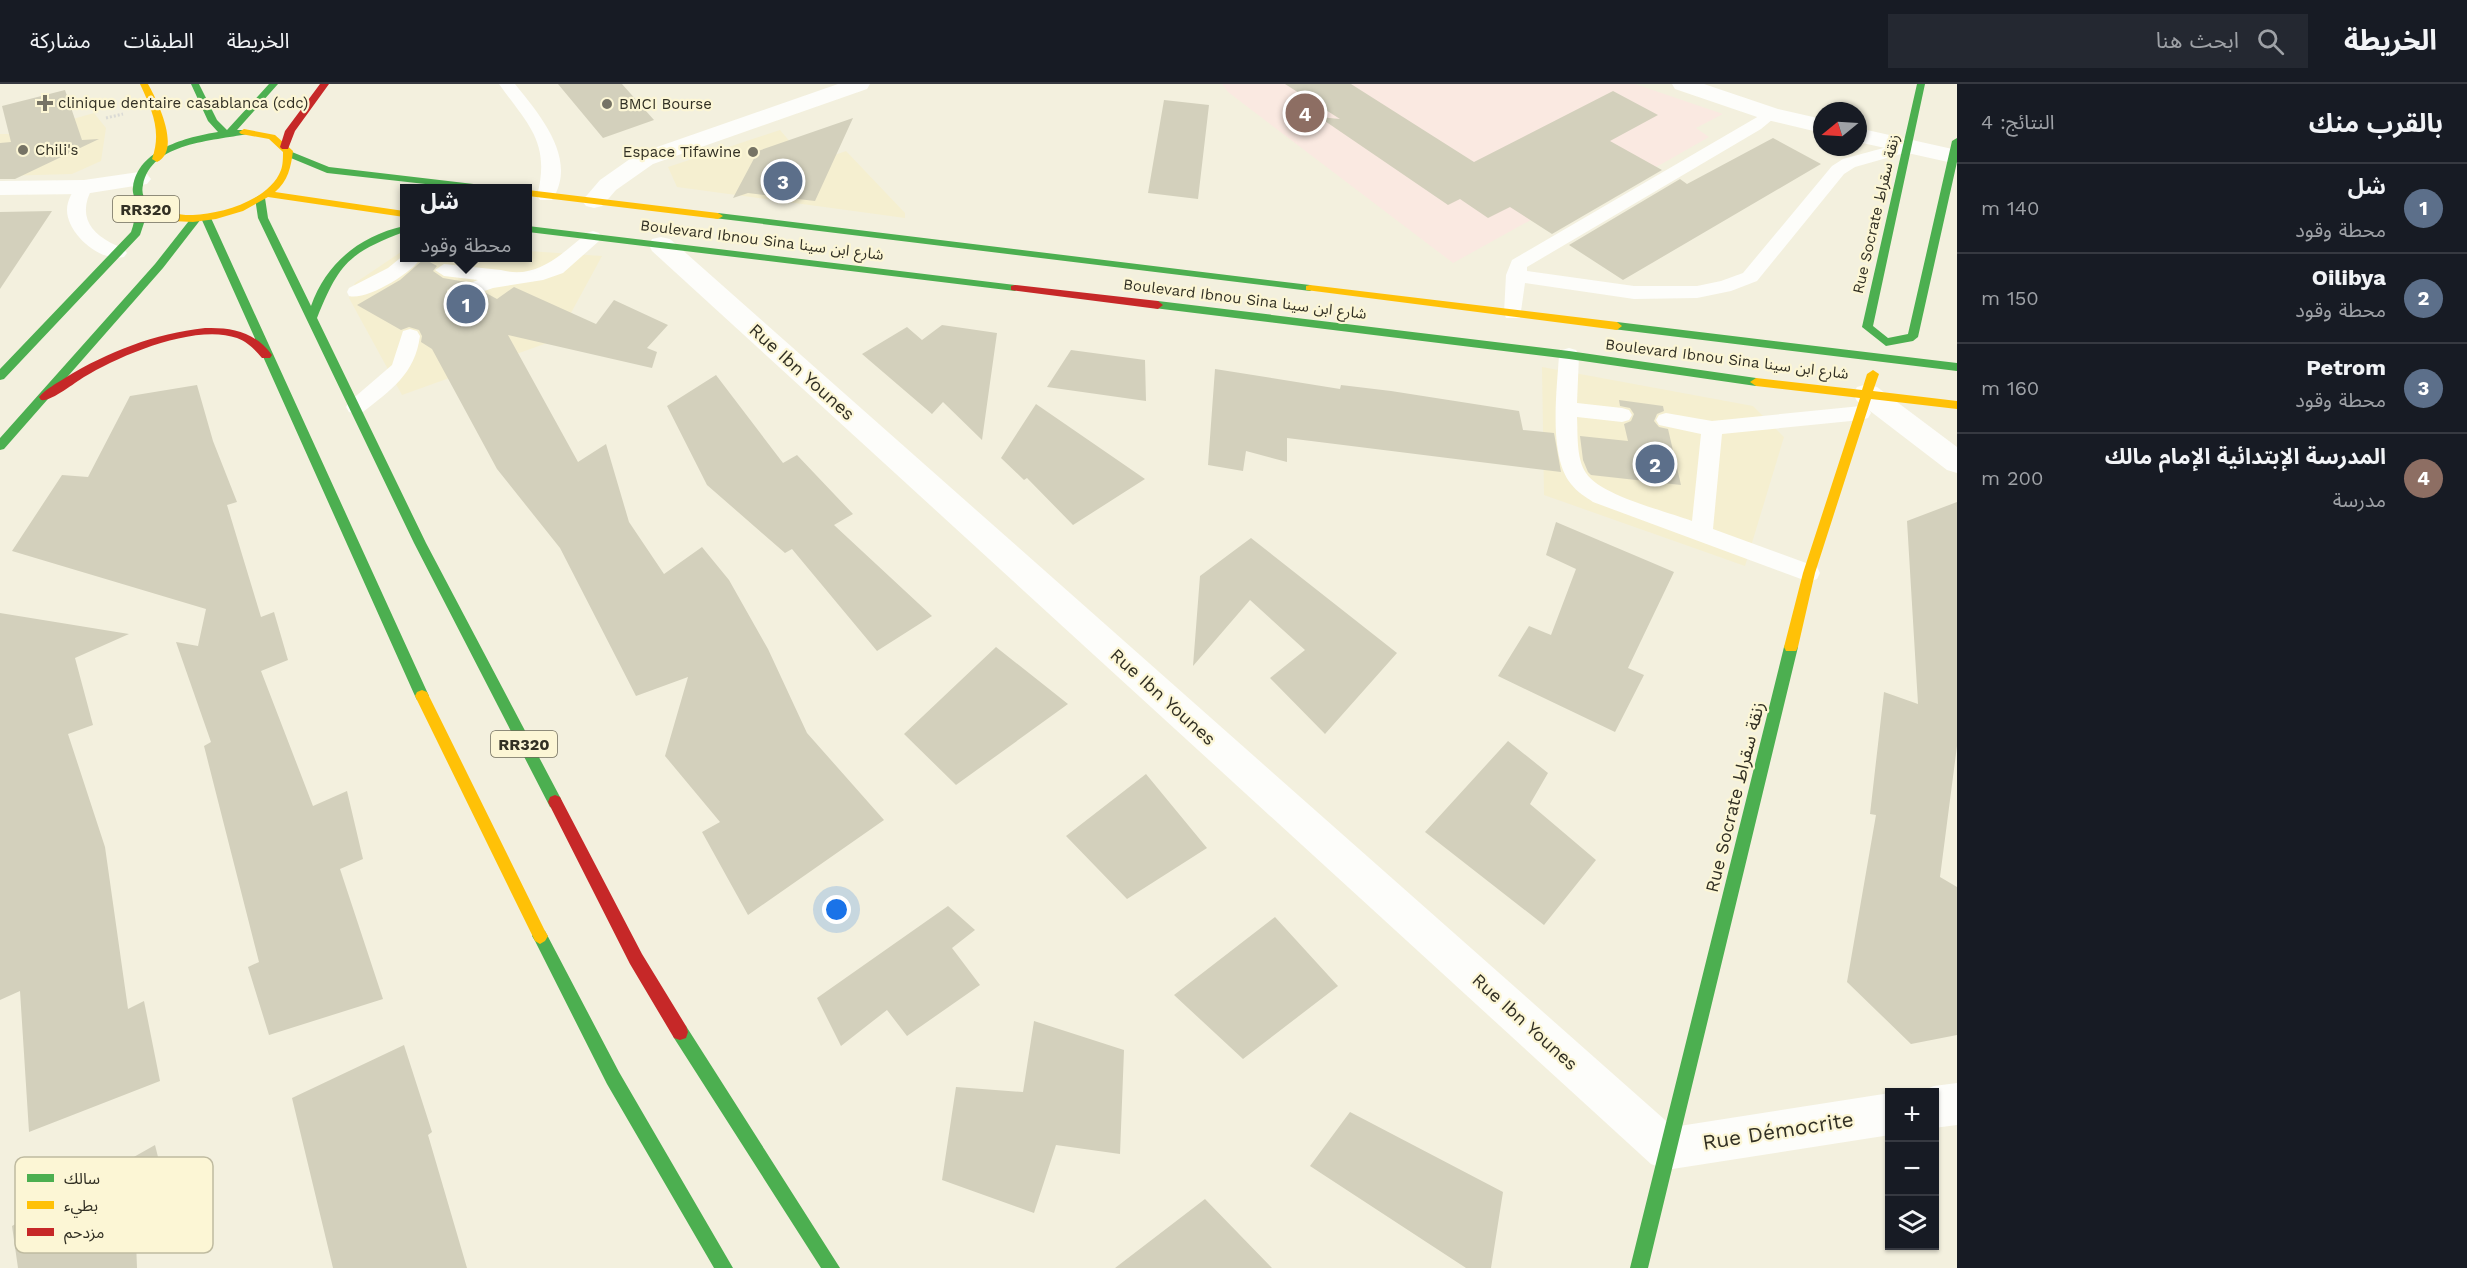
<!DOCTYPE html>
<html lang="ar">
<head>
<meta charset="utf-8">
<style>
	body { margin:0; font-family:"Work Sans","Noto Sans Arabic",sans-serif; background:#242831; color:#f1f3f6; direction:rtl }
	.controls { position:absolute; right:18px; bottom:18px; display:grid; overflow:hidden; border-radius:0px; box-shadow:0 2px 4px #0004 }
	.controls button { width:54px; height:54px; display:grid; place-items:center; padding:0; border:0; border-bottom:2px solid #363941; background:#171b24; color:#f1f3f6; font:30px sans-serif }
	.compass { position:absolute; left:1813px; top:18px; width:54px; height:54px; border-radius:50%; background:#171b24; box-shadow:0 2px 4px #0004; rotate:252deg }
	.you { position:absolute; left:837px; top:826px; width:21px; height:21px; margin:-15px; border:4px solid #fff; border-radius:50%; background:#1a73e8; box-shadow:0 0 0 9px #1a73e833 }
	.badge { display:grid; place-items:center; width:39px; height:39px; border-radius:50%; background:#0f766e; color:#fff; font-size:20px; font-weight:700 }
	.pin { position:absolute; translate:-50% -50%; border:3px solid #fff; box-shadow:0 2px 6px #0006 }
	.popup { position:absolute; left:400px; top:100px; width:132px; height:78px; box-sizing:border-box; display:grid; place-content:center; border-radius:0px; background:#171b24; filter:drop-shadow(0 2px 4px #0005); font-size:20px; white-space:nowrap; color:#9ea1a6 }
	.popup b { font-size:22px; color:#f1f3f6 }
	.popup::after { content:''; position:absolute; left:50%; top:100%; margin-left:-12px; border:12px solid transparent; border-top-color:#171b24 }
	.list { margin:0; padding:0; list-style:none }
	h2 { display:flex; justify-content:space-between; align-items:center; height:78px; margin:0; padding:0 24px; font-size:26px }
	h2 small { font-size:20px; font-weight:400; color:#9ea1a6 }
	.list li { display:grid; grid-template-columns:39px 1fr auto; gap:18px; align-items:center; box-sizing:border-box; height:90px; padding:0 24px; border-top:2px solid #363941 }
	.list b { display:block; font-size:22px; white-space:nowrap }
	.list p { margin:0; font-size:20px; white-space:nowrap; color:#9ea1a6 }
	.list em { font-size:20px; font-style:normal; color:#9ea1a6 }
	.icon { flex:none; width:33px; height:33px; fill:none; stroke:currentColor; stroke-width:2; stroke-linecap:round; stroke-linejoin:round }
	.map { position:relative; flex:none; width:1957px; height:1184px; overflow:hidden; direction:ltr }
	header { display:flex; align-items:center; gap:36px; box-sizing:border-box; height:84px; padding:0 30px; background:#171b24; border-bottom:2px solid #363941 }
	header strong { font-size:28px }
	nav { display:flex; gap:33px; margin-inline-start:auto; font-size:21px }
	.search { width:420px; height:54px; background:#242831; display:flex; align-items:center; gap:15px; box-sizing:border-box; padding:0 21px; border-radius:0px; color:#9ea1a6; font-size:22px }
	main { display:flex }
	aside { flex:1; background:#171b24 }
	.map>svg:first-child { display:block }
	.built { fill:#f5efd0 }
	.education { fill:#fae9e1 }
	.building { fill:#d3d0bc }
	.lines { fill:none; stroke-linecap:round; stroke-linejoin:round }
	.path { stroke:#dadad5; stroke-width:3; stroke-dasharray:2 2; stroke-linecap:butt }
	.lane { fill:#fdfdfa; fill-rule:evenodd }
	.street { fill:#fdfdfa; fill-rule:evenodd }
	.fast { fill:#4caf50; fill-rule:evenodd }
	.slow { fill:#ffc107; fill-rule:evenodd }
	.jam { fill:#c62828; fill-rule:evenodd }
	.poi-dot { fill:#767365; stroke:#fcf6d5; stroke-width:2 }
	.labels { text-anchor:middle; stroke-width:4.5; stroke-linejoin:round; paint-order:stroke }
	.far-poi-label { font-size:15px; fill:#323024; stroke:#fcf6d5; text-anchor:start }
	.far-street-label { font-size:15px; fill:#323024; stroke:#fcf6d5 }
	.shield { fill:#fcf6d5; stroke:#6f6b59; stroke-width:1.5 }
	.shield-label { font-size:16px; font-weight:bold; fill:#323024 }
	.street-label { font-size:18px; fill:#323024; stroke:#fcf6d5 }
	.near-street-label { font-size:21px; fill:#323024; stroke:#fcf6d5 }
	.key { fill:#fcf6d5; stroke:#bfbba0; stroke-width:1.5 }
	.key-label { font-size:16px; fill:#323024 }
</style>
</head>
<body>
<header>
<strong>الخريطة</strong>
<div class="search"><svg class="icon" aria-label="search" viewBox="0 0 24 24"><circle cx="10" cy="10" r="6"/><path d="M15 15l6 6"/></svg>ابحث هنا</div>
<nav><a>الخريطة</a><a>الطبقات</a><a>مشاركة</a></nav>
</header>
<main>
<aside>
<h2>بالقرب منك<small>النتائج: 4</small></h2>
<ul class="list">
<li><span class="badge" style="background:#5c6f8a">1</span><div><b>شل</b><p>محطة وقود</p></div><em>140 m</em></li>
<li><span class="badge" style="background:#5c6f8a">2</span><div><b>Oilibya</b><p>محطة وقود</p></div><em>150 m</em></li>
<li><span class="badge" style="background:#5c6f8a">3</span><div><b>Petrom</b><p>محطة وقود</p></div><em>160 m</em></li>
<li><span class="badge" style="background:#8d6e63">4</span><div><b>المدرسة الإبتدائية الإمام مالك</b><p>مدرسة</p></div><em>200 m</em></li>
</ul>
</aside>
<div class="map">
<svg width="1957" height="1184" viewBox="0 0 1957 1184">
	<rect width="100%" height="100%" fill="#f3f0de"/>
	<path class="built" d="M94,29L106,44L101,77L72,90L0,92V50H20Z
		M780,46L809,80L846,67L905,129V134L677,103L668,83Z
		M404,166V174H528V167L602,172L571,229L547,259L402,311L349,214L355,199Z
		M1542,283L1753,322L1784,353L1745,482L1544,411Z"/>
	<path class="education" d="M1222,0H1635L1723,30L1696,44L1709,53L1600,115L1556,122L1453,179L1228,8Z"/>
	<path class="building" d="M558,0H622L654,36L603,54Z
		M1285,0H1351L1474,78L1613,7L1658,31L1610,57L1662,86L1552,150L1510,123L1488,134L1460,115L1448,121L1319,33L1340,35Z
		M65,6L82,56L99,55L15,95H0V59L11,58L2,22Z
		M1164,16L1209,21L1198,115L1148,109Z
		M853,34L815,117L748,109L733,114L758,67Z
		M1773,54L1821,80L1623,196L1569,161L1680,95L1687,100Z
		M52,127L0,205V128Z
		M424,175L437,182L433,187L443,194L466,198L447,206V216L455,219L486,209L497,215L514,203L596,240L614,216L668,241L647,264L657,268L652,284L508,251L578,378L606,360L629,438L664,490L702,463L729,496L768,565L807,649L884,736L748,831L702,748L720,738L665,672L688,593L636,612L560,464L497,385L432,265L421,258L422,252L419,246L409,243L401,246L357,221L400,196Z
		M942,241L997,249L982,356L943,318L932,330L862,270L907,243L922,256Z
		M1071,266L1145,276L1146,317L1047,303Z
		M1215,285L1340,305L1341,301L1391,307L1519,327L1523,346L1554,349L1561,388L1287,354V378L1246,367L1243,387L1208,381Z
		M716,291L783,379L797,371L853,430L834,441L932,532L877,567L792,465L785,469L707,401L667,322Z
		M197,301L213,357L237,418L227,421L261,533L274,528L288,576L261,587L313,722L347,707L363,775L340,785L383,915L269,951L248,883L259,878L204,662L211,658L176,558L198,562L206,525L12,467L62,391L88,393L130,312Z
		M1619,316L1663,322L1664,327L1657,330L1654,337L1659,343L1668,345L1681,401L1591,391L1588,388L1583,376L1580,352L1628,357L1624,340L1631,337L1634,330L1630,324L1620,322Z
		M1036,320L1145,395L1073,441L1027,394L1024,396L1001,374Z
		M1957,418V662L1940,793L1957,803V951L1911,960L1847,898L1876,731L1870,730L1884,608L1918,620L1907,437Z
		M1556,438L1674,488L1628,584L1644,591L1615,648L1498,592L1529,542L1551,551L1576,485L1546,471Z
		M1251,454L1397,569L1325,650L1270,594L1305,566L1250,516L1193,582L1200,492Z
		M0,529L129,550L75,574L93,641L68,650L105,763L128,925L144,917L160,997L29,1048L20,907L0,916Z
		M996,563L1068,620L956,701L904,650Z
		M1508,657L1548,689L1530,720L1596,776L1544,841L1425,748Z
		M1146,690L1207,764L1127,815L1066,752Z
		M948,822L975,846L952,864L980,901L907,952L887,926L841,962L817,914Z
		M1275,833L1338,902L1243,975L1174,911Z
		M1034,937L1124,966L1120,1070L1056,1061L1034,1129L942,1096L956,1003L1023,1008Z
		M404,961L432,1048L428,1051L467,1184H333L292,1014Z
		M1350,1028L1503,1108L1491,1184H1466L1310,1082Z
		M155,1061L165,1101L135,1131L137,1184H18L12,1142Z
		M1205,1115L1272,1184H1115Z"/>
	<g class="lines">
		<path class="path" d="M106,34L123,30"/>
		<path class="lane" d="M499,0H515C539,30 579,75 552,116H540L537,112C551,58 528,41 499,0Z
			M1771,25L1779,30L1761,45L1527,183V187L1634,202H1697L1721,197L1743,189L1832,82L1843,75L1909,57L1917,62L1915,66L1855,83L1844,90L1757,197L1731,207L1697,214L1634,215L1525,199L1520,234H1506L1504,229L1506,191L1512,176Z
			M84,98L93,103C79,127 86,146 111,159C117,162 123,163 127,169L124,173C101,179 67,150 67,126C67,116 73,107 78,99Z
			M593,147L599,149L602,153L599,157L563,189L543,196L493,204L456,217L449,215L447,211L449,207L478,196L444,192L435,186L444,180L501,186C536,196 561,171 587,149Z
			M404,171V174H421C412,189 366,217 349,212L347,208L349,204L388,184Z
			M410,245L417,247L420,252C415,290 391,306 363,328L356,330L349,328L346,323L349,318L392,281L403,247Z
			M1569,264L1576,266L1579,271L1577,319L1622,324L1629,326L1632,331L1629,336L1622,338L1577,333C1578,350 1576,374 1586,389C1601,412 1666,427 1692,437L1701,350L1659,341L1656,336L1659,331L1666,329L1712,337L1861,322L1868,324L1871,329L1868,334L1861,336L1722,350L1713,445L1817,483L1820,489L1817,495L1809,498L1801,495L1593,418C1586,413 1577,408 1571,400C1548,372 1557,306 1559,271L1562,266Z"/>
		<path class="street" d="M838,0H870L867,5L653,80L616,106L602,122L594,124L586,122L582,117L600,96L637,70Z
			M1672,0H1704L1778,25L1822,35V49L1763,35L1675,5Z
			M1858,44L1957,66V80L1858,58Z
			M139,88L147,90L151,95L147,100L84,110L0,111V97L84,96Z
			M661,153L670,155L1673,1043L1890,1009V1051L1666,1086L1651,1080L652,167L649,161L652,155Z
			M1867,300L1877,303L1957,363V389L1947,386L1857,317L1853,310L1857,303Z
			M1957,999V1041L1934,1044V1008H1919L1934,1002Z"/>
		<path class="fast" d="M191,0H199L217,36L227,46L269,0H278L237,46H247V50C214,57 151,58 143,101C140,113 148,121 159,127V131H151L145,127L146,133L140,151L4,295L0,296V285L131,148C135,137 136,127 135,116C134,111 132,108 133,103C138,65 187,53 218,48L208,37Z
			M1917,0H1925L1873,242L1888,254L1908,250L1952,57L1957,54V78L1918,253L1913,257L1886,262L1862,243Z
			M286,68H292L329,83L482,101L487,104H461L327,89L286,72Z
			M260,111L265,114L268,134L311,222C326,179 360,152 404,142V148C348,169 339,180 317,234L426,459L560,713L562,718L560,723L555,725L550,723L414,459L258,134L255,114Z
			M718,129L1310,201L1315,204L1310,207L714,134V130Z
			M206,131L211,134L429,612L427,616L422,618L417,616L415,612L201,134Z
			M196,132L201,135L163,184L4,365L0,366V354L155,180L192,133Z
			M528,142L1015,201L1020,204L1015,207L528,148Z
			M1158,217L1569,267L1756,294L1762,298L1756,302L1569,275L1154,224L1153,221Z
			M1617,238L1957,279V287L1613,245V239Z
			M1791,557L1796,559L1798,563L1648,1184H1630L1784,563L1786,559Z
			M540,844L545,847L619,988L733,1184H714L607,1000L535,857L532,852L535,847Z
			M680,940L686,942L840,1184H821L674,954L672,948L674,942Z"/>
		<path class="slow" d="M140,0H148C157,16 182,66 157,78L152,75C162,47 152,26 140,0Z
			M244,45L275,51L293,67C291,83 288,97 275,108L404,127V133L268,113L243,127L216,135L193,138L172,137L151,131V127C163,125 179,132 193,131C221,130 270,116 281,86C283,81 283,73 283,68L269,55L241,50L239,48Z
			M528,106L718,129L723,132L718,135L528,112Z
			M1310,201L1617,238L1622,242L1617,246L1306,206V202Z
			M1873,286L1879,290L1873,307L1957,317V325L1871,315L1815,489L1798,563L1796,567H1786L1784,563L1803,489L1860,314L1756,302L1750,298L1756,294L1862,306L1867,290Z
			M422,606L427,608L545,847L548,852L545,857L540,860L535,857L415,612L417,608Z"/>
		<path class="jam" d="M320,0H329L295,47L288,65H282L280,63L285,47Z
			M1015,201L1158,217L1163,221L1158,225L1011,206V202Z
			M205,244C232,243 255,248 272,271L270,274H262C255,266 248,258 237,254C196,239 120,271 84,293C74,299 51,318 41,316L39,313C46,305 57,299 65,294C109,267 154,250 205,244Z
			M555,711L560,713L642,870L686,942L688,948L686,954L680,956L674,954L630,880L548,718L550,713Z"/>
	</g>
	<g class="poi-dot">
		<path d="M42 10h6v6h6v6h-6v6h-6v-6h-6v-6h6z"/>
		<circle cx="607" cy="20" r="6"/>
		<circle cx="23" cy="66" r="6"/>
		<circle cx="753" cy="68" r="6"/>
	</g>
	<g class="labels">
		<g class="far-poi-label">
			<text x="58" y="24">clinique dentaire casablanca (cdc)</text>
			<text x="619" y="25">BMCI Bourse</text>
			<text x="35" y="71">Chili's</text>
			<text x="741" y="73" text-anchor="end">Espace Tifawine</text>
		</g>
		<g class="far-street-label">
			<text transform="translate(1876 130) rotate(-77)" y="5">Rue Socrate زنقة سقراط</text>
			<text transform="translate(762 156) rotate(7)" y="5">Boulevard Ibnou Sina شارع ابن سينا</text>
			<text transform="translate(1245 215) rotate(7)" y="5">Boulevard Ibnou Sina شارع ابن سينا</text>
			<text transform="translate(1727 275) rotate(7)" y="5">Boulevard Ibnou Sina شارع ابن سينا</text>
		</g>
		<g class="shield">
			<rect x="113" y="112" width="66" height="26" rx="4.5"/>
			<rect x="491" y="647" width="66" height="26" rx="4.5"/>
		</g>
		<g class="shield-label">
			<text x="146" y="131">RR320</text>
			<text x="524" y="666">RR320</text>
		</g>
		<g class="street-label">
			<text transform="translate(802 288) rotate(42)" y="6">Rue Ibn Younes</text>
			<text transform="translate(1163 613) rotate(42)" y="6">Rue Ibn Younes</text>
			<text transform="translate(1735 713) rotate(-76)" y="6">Rue Socrate زنقة سقراط</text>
			<text transform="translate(1525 938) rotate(42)" y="6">Rue Ibn Younes</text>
		</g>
		<g class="near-street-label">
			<text transform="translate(1778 1047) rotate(-9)" y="7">Rue Démocrite</text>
		</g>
	</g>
	<rect x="15" y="1073" width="198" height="96" rx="9" class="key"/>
	<rect x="27" y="1090" width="27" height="8" fill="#4caf50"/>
	<rect x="27" y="1117" width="27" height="8" fill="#ffc107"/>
	<rect x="27" y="1144" width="27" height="8" fill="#c62828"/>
	<g class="key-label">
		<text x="64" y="1100">سالك</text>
		<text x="64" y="1127">بطيء</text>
		<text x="64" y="1154">مزدحم</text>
	</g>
</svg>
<div class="controls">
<button>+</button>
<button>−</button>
<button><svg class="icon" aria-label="layers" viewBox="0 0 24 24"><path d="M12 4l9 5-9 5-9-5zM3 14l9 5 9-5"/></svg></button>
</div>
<svg class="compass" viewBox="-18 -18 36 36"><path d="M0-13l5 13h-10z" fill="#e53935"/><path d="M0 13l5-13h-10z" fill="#9ea1a6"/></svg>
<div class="you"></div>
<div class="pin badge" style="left:466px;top:220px;background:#5c6f8a">1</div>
<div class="popup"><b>شل</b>محطة وقود</div>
<div class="pin badge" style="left:1655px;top:380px;background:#5c6f8a">2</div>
<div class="pin badge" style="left:783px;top:97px;background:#5c6f8a">3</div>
<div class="pin badge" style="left:1305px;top:29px;background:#8d6e63">4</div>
</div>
</main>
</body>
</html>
